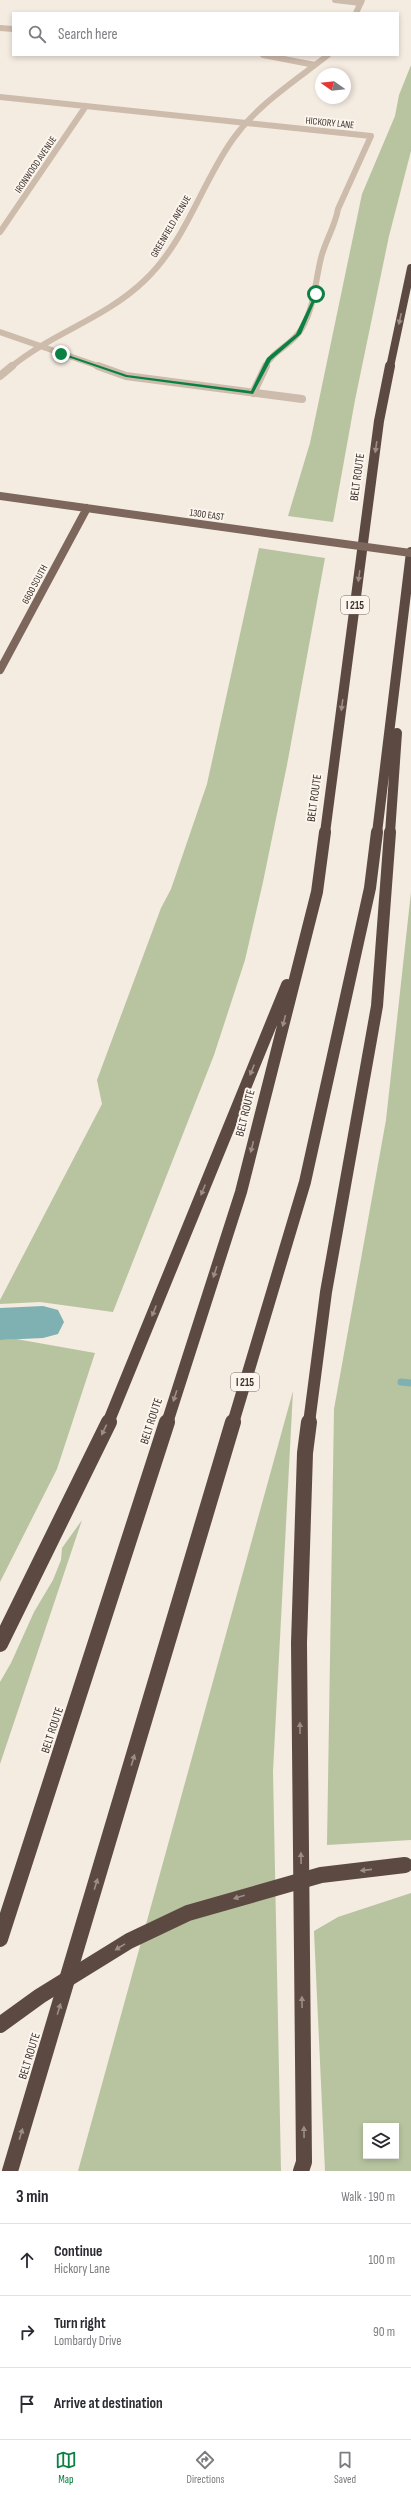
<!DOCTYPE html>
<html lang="en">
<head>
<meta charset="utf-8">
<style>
	body { margin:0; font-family:"Sofia Sans Condensed",sans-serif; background:#f7f7f7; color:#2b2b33 }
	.controls { position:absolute; right:12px; bottom:12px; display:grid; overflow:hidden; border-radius:0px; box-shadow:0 2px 6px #0003 }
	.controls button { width:36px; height:36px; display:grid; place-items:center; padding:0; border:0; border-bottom:1px solid #e1e1e2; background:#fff; color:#2b2b33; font:20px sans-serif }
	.compass { position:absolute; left:315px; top:68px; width:36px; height:36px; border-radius:50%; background:#fff; box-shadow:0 2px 6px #0003; rotate:284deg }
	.stop { position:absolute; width:12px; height:12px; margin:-9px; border:3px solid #0b8043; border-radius:50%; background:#fff }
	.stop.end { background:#0b8043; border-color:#fff; box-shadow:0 1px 4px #0008 }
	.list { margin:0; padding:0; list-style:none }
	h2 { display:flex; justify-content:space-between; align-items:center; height:52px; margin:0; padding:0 16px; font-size:17px }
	h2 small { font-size:13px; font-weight:400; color:#7c7c81 }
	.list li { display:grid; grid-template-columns:26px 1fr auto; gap:12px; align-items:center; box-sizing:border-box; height:72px; padding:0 16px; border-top:1px solid #e1e1e2 }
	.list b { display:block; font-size:15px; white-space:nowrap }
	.list p { margin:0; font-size:13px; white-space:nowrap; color:#7c7c81 }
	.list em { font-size:13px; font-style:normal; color:#7c7c81 }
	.icon { flex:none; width:22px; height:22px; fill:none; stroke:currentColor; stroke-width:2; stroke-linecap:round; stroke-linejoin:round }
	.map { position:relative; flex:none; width:411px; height:2171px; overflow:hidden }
	.search { position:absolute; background:#fff; box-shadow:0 2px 6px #0003; left:12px; right:12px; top:12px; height:44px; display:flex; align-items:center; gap:10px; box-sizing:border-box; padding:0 14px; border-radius:0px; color:#7c7c81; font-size:15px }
	.sheet { height:268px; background:#fff }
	nav { display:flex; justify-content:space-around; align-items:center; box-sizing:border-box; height:56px; border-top:1px solid #e1e1e2; background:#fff; font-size:11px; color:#7c7c81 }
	nav a { display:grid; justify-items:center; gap:2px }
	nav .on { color:#0b8043 }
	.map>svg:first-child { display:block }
	.green { fill:#b8c4a0; fill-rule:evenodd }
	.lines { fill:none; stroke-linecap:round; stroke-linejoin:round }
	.stream { stroke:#7fb0b2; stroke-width:7 }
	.river { fill:#7fb0b2; fill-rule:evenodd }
	.minor-far1 { stroke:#cdbbac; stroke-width:6 }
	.minor { stroke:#cdbbac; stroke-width:8 }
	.major { stroke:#7d675c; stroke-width:8 }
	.highway-far3 { stroke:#5c4a42; stroke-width:8 }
	.highway-far2 { stroke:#5c4a42; stroke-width:10 }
	.highway-far1 { stroke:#5c4a42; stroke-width:12 }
	.highway { stroke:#5c4a42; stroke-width:16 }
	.major-bridge { stroke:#7d675c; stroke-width:8 }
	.highway-bridge { stroke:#5c4a42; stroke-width:16 }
	.oneway { fill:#9c8e87 }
	.route { fill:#0b8043 }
	.labels { text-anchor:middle; stroke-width:4; stroke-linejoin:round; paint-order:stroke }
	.far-street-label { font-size:10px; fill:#3b302b; stroke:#fbf5ee }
	.shield { fill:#fbf5ee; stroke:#756b66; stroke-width:1 }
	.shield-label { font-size:11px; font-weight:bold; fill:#3b302b }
	.street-label { font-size:12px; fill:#3b302b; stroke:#fbf5ee }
</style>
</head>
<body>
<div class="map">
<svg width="411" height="2171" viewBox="0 0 411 2171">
	<rect width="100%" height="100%" fill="#f4ebe1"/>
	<path class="green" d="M411,65V151L389,236L355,400L333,522L288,516L310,443L362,194L395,116L399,95Z
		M259,548L325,558L287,765L263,882L245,960L214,1055L113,1312L40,1302L0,1304V1300L102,1104L97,1080L161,908L171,889L207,784Z
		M411,892V1840L327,1845L334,1409L386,1120Z
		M16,1339L95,1353L57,1469L0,1582V1340Z
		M293,1391L273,1771L281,2171H78Z
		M82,1520L0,1764V1682L11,1663L34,1612L53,1580L61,1560L62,1548Z
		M411,1893V2171H325L314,1931L338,1917ZM366,2126H396V2156H366Z"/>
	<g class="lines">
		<path class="stream" d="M401,1382L411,1383"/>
		<path class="river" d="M43,1306L58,1310L64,1322L58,1334L43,1338L0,1340V1308Z"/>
		<path class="minor-far1" d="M335,0L361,3
			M356,13L362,0
			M0,28L13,29
			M263,55L315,65
			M0,97L371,136L338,209C335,227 325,241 321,258C315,282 315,305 302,328C293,345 273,350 265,367
			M0,232L86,106
			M0,332L101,367
			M11,367C52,333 106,318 145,280C186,241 201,184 233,139C258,104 295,81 328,55"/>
		<path class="minor" d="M98,366L126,376L302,399
			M0,376L12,366
			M253,393L266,366"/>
		<path class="major" d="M0,496L301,538
			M0,670L87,508"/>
		<path class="highway-far3" d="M390,367L411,268"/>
		<path class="highway-far2" d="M325,833L379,421L390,366
			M377,833L411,552
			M390,833L397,733"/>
		<path class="highway-far1" d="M108,1423L287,985
			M167,1423L241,1192L317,892L325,832
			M233,1423L305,1182L370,888L377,832
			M309,1423L326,1292L377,1006L390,832"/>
		<path class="highway" d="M0,1644L109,1422
			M0,1939L167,1422
			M10,2171L233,1422
			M301,2171L304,2162L299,1643L305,1453L309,1422"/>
		<path class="major-bridge" d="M301,538L411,553"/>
		<path class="highway-bridge" d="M0,2025L40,1996L129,1941L188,1913L321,1875L405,1865"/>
	</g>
	<defs><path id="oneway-solid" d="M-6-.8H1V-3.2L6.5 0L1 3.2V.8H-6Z"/></defs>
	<g class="oneway">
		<use href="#oneway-solid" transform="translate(400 319) rotate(102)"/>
		<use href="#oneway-solid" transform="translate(376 447) rotate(98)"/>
		<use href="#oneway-solid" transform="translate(359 576) rotate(98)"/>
		<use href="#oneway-solid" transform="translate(342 705) rotate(98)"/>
		<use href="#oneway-solid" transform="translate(284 1021) rotate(104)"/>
		<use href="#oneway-solid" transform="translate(252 1070) rotate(112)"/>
		<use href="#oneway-solid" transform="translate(252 1147) rotate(104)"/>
		<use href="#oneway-solid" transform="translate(203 1190) rotate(112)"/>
		<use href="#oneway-solid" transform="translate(215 1272) rotate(108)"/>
		<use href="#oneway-solid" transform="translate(154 1311) rotate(112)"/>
		<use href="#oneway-solid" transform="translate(175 1396) rotate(108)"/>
		<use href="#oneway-solid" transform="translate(104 1430) rotate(116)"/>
		<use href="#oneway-solid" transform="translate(300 1728) rotate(-91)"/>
		<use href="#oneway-solid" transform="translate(133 1760) rotate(-73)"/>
		<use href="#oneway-solid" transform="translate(301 1858) rotate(-91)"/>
		<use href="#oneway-solid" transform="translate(366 1870) rotate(174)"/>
		<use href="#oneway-solid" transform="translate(96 1884) rotate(-73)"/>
		<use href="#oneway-solid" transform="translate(239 1897) rotate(163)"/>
		<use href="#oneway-solid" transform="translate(120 1947) rotate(148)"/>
		<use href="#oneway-solid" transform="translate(302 2002) rotate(-91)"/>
		<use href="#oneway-solid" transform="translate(59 2009) rotate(-73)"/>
		<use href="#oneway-solid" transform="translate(304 2132) rotate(-91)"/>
		<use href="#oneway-solid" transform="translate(21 2134) rotate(-73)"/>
	</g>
	<path class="route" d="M316,292L318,294L301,334L271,360L253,394L126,377L59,354L62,353L127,375L251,391L267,358L296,334Z"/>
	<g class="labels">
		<g class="far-street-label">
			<text transform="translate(330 122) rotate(6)" y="4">HICKORY LANE</text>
			<text transform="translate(35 164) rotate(-56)" y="4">IRONWOOD AVENUE</text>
			<text transform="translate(170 226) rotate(-60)" y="4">GREENFIELD AVENUE</text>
			<text transform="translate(207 514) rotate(8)" y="4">1300 EAST</text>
			<text transform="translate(34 584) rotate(-62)" y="4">6600 SOUTH</text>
		</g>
		<g class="shield">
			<rect x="341" y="596" width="28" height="18" rx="3"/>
			<rect x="231" y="1373" width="28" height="18" rx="3"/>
		</g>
		<g class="shield-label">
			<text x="355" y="609">I 215</text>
			<text x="245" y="1386">I 215</text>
		</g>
		<g class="street-label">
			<text transform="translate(357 477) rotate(-82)" y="4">BELT ROUTE</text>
			<text transform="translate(314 798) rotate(-82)" y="4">BELT ROUTE</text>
			<text transform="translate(245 1113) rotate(-76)" y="4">BELT ROUTE</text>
			<text transform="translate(151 1421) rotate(-72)" y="4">BELT ROUTE</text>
			<text transform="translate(52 1730) rotate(-72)" y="4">BELT ROUTE</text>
			<text transform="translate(29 2056) rotate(-73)" y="4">BELT ROUTE</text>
		</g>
	</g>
</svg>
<div class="controls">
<button><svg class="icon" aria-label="layers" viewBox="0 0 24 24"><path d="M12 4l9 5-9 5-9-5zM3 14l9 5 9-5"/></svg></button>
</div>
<svg class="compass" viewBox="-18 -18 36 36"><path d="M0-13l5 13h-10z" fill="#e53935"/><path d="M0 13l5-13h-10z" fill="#7c7c81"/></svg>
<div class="stop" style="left:316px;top:294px"></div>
<div class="stop end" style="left:61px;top:354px"></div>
<div class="search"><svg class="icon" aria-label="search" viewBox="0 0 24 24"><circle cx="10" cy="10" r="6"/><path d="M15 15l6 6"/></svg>Search here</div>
</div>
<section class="sheet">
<h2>3 min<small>Walk · 190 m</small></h2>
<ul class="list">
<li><svg class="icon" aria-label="ahead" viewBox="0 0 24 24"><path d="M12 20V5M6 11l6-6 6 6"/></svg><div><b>Continue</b><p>Hickory Lane</p></div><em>100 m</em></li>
<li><svg class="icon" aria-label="right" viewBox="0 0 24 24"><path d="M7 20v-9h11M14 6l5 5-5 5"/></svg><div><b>Turn right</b><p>Lombardy Drive</p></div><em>90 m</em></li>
<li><svg class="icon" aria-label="arrive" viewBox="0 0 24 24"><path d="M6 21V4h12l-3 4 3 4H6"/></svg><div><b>Arrive at destination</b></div></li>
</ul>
</section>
<nav>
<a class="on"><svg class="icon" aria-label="map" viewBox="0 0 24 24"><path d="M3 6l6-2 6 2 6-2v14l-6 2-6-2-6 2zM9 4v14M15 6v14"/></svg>Map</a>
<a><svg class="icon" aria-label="directions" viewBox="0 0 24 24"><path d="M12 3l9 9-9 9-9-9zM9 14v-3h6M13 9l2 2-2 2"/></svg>Directions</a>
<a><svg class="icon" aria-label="saved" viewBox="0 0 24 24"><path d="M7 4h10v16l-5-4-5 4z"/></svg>Saved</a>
</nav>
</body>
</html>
